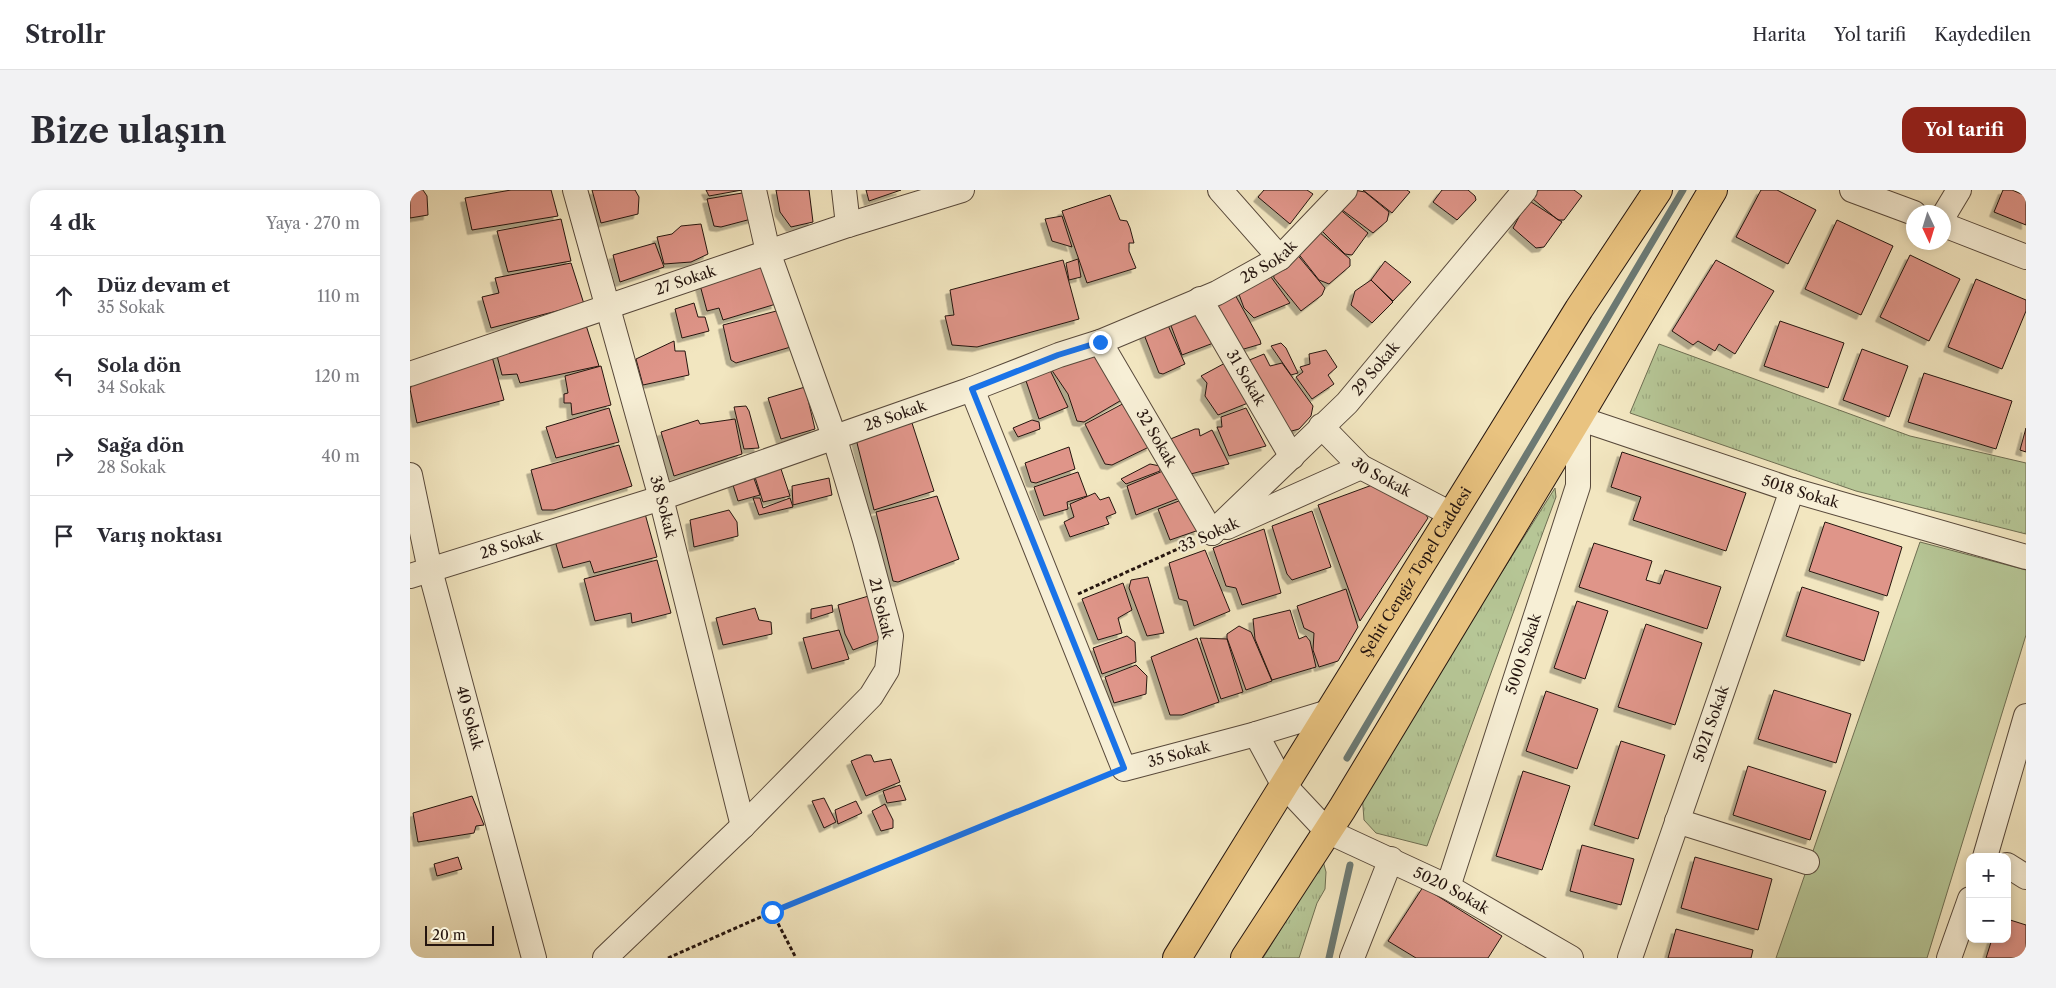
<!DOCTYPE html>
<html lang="tr">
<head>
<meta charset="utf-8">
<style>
	body { margin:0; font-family:"Libre Caslon Text",serif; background:#f2f2f3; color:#2b2b33 }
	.controls { position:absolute; right:15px; bottom:15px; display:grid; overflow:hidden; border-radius:10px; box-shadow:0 2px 8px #0003 }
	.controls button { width:45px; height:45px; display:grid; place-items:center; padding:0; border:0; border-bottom:1px solid #e1e1e2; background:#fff; color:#2b2b33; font:25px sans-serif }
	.compass { position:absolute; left:1496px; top:15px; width:45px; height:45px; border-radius:50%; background:#fff; box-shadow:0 2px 8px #0003; rotate:176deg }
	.scale { position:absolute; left:15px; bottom:12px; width:69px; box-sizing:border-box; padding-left:5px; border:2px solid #25150f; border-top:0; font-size:14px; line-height:18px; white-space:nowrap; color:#25150f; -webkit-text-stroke:4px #f7efd6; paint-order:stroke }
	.stop { position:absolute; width:15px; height:15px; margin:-11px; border:4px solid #1a73e8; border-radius:50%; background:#fff }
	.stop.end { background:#1a73e8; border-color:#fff; box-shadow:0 1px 5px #0008 }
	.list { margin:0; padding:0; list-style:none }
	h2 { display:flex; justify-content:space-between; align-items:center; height:65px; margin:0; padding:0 20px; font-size:21px }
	h2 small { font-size:16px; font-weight:400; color:#7c7c81 }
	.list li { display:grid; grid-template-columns:32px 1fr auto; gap:15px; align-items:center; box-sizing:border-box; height:80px; padding:0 20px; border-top:1px solid #e1e1e2 }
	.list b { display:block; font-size:19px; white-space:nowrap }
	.list p { margin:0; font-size:16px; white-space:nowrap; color:#7c7c81 }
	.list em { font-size:16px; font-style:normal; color:#7c7c81 }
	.icon { flex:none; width:28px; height:28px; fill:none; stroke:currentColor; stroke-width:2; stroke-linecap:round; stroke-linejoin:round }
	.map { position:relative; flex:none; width:1616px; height:768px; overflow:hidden; border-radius:15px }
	header { display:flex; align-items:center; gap:30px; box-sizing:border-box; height:70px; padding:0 25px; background:#fff; border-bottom:1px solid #e1e1e2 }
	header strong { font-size:24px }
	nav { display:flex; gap:28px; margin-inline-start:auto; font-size:18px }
	.intro { display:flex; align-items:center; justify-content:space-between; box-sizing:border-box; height:120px; padding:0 30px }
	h1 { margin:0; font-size:35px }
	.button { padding:12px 22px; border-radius:15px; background:#8f2418; color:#fff; font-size:18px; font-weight:700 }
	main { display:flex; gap:30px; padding:0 30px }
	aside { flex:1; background:#fff; border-radius:15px; box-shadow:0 2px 8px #0003 }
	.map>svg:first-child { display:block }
	.green { fill:#b6c696; stroke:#6e6e52 }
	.park { fill:url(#park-tufts); stroke:#6e6e52 }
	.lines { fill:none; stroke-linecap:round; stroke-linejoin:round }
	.stream { stroke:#6c7a74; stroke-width:7 }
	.building { fill:#df9589; stroke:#25150f; filter:url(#shadow) }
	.minor-casing { stroke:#58493b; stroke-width:26 }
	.major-casing { stroke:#25150f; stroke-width:30 }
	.path { stroke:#25150f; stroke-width:3; stroke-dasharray:4 2.5; stroke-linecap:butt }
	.minor { stroke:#f7efd6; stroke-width:24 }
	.major { stroke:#e9c380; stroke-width:28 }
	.route { stroke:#1a73e8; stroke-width:6 }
	.labels { text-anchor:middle; stroke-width:4.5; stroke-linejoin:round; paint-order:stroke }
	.street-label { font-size:15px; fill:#25150f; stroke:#f7efd6 }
</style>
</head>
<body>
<header>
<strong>Strollr</strong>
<nav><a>Harita</a><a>Yol tarifi</a><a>Kaydedilen</a></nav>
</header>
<div class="intro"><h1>Bize ulaşın</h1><a class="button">Yol tarifi</a></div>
<main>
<aside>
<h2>4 dk<small>Yaya · 270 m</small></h2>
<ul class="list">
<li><svg class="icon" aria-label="ahead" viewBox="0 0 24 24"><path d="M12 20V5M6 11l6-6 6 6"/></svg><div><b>Düz devam et</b><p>35 Sokak</p></div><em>110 m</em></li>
<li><svg class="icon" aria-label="left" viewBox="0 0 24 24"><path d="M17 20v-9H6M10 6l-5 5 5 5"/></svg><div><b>Sola dön</b><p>34 Sokak</p></div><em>120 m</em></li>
<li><svg class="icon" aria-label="right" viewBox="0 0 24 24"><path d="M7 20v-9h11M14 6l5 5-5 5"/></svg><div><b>Sağa dön</b><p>28 Sokak</p></div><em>40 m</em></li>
<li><svg class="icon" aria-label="arrive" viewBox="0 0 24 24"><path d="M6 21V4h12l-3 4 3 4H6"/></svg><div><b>Varış noktası</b></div></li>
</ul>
</aside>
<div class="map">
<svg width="1616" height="768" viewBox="0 0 1616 768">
	<defs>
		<pattern id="park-tufts" width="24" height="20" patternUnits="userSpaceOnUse" patternTransform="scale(1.25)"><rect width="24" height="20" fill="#b6c696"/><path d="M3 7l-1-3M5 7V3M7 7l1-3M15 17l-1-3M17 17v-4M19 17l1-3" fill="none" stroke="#9ca980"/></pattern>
		<filter id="shadow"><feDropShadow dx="-4.5" dy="4.5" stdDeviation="0" flood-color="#0004"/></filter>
	</defs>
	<rect width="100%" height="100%" fill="#f2e6c0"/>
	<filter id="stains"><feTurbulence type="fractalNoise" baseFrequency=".004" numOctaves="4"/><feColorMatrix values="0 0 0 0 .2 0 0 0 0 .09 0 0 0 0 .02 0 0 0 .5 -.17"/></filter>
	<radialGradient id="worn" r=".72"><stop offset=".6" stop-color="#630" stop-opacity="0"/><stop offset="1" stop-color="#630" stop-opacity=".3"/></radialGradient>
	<path class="green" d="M1510,352L1616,380V445L1517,768H1366Z"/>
	<path class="park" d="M1249,154L1500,246L1616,273V344L1446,301L1220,223Z
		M1145,298L1146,307L1017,656L966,643L954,630L952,603Z
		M913,671L916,682L915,699L907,713L889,768H853Z"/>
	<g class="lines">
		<path class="stream" d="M937,568L1273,0
			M919,768L940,675"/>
	</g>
	<path class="building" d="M0,0H13L17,6L18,25L0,28Z
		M101,0H141L148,26L62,40L55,8Z
		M182,0H225L229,7L228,24L191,33Z
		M296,0H332L299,6Z
		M366,0H399L403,32L381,37L370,22Z
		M456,0H491L459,11Z
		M854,0H897L903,4L880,34L848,7Z
		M944,0L955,2L979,22L977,31L963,43L931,19Z
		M953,0H997L1000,2L982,23Z
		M1032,0H1058L1065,6L1066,10L1047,30L1023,12Z
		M1128,0H1164L1172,6L1154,30H1148L1123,9Z
		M1351,0H1367L1406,20L1378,74L1326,47Z
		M1593,0H1602L1616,6V35L1584,22Z
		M338,2L345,28L311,37L304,36L297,9Z
		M700,5L710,30L717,31L720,38L724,53H719V61L726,78L677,93L652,21Z
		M1118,10L1152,32L1134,57L1126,58L1103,38Z
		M927,17L958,43L942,65L935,64L911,40Z
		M652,26L662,57L642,51L635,29Z
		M151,29L161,71L98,82L87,41Z
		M1427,30L1483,56L1451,125L1395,99Z
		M291,34L298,64L281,72L254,74L247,47L262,44L271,36Z
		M908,41L940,69V76L919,94L909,90L887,62Z
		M245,53L254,77L210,92L203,65Z
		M885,62L915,98L912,105L891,121L864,88L863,81Z
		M1500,65L1550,89L1519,151L1470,127Z
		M668,69L671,87L659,90L656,73Z
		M653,70L669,129L567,157L542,155L535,126L544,125L540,100Z
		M1306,70L1364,101L1325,164L1309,154L1305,161L1288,151L1283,155L1262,141Z
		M975,71L1001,92L983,111L961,90Z
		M161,73L174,114L81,138L72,107L89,103L85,88Z
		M354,76L366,114L313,130L309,118L297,121L290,95Z
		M861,87L880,113L844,128L834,118L827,99Z
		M1566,89L1616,110V121L1592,179L1538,157Z
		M961,90L983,112L962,133L941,115L945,101Z
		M823,101L850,150L851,154L827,161L803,110Z
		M284,113L288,127H295L299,141L272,148L265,119Z
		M374,119L384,156L326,173L321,170L313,135Z
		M794,121L806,152L772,165L760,133Z
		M1370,131L1434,153L1418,198L1354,176Z
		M175,132L189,176L110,193L107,184L92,185L85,158Z
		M757,133L775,174L753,184L749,183L733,142Z
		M264,151L265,161H275L279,185L233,195L226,169Z
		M871,153L876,158L888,183L881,185L861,156Z
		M1452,159L1498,176L1479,227L1433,210Z
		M916,160L927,177L918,185L924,194L902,209L886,187L893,182L890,177L900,174L899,164Z
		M687,161L715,208L674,232L667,231L658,204L641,179Z
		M81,163L94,210L7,233L0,199L8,183Z
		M854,164L860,176L872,173L903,216L901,226L889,239L878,242L837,171Z
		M817,172L838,213L808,225L795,206L797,193L791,186Z
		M191,176L201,215L162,225L161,213H154V204L158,203L155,186Z
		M638,176L658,217L629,229L614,185Z
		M1514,183L1602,211L1586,259L1498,232Z
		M395,197L405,239L371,249L358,208Z
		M718,211L741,256L702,275L695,274L675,234Z
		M336,216L339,221L349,258L334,259L324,217Z
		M199,218L209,252L146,268L136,237Z
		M836,218L856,256L819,266L807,237H812L811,227Z
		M325,229L332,264L264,286L251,242L288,230L290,234Z
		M622,230L629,232L630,239L608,247L603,238Z
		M502,233L524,301L464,320L446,249Z
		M1616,238V262L1610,260Z
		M785,239H789L790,246L802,240L819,274L773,286L758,250Z
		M209,255L222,296L144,320H132L121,280Z
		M659,257L665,279L626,293L621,292L615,273Z
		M1212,262L1336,303L1316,361L1223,330L1231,307L1201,297Z
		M740,274L750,276V281L716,294L711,289Z
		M370,276L380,306L353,312L343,281Z
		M760,278L772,307L726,325L717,296Z
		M668,282L677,306L657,312L658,319L634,326L624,297Z
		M343,286L350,305L328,311L322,292Z
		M419,288L422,305L383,315L382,296Z
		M973,291L1010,316L1018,328L950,431L908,315Z
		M685,303L690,310L699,307L706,323L696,327L699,334L660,347L654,332L664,327L660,314Z
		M527,306L549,369L488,392L483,391L466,322Z
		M343,308H350L353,318L380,308L383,317L349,325Z
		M774,309L789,340L760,350L748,319Z
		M234,320L247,367L184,383L180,371L153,378L143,344Z
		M319,320L327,332L328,346L284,357L280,330Z
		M902,321L921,377L882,390L877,384L862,336Z
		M1415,332L1492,357L1477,406L1399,381Z
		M854,339L871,403L832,415L826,398L816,396L803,358Z
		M1184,353L1242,371L1236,390L1250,394L1255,380L1311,397L1297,439L1169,397Z
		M795,360L820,421L784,436L777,411L769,409L759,373Z
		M247,370L261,423L222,433L221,423L185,431L174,389Z
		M738,387L754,443L737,446L719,398L721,390Z
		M713,393L722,420L708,428L712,443L688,450L672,409Z
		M1392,397L1469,422L1454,471L1376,446Z
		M936,399L948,437L928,471L909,477L903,460L904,443L894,438L887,416Z
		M462,405L472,449L443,460L435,444L428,415Z
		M1167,411L1198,421L1175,489L1144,478Z
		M422,415L423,422L401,429V419Z
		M345,418L349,430L361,432L362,444L313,455L306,428Z
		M880,420L889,449L896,446L900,451L906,477L862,490L845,449L843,429Z
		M1236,434L1292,453L1265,535L1208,517Z
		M829,436L841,442L862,491L836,500L817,448V444Z
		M429,440L439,469L402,479L393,448Z
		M717,446L725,452L726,472L692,484L683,458Z
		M787,448L809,512L772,525H760L741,467Z
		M790,448L817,449L833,502L811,509Z
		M726,475L737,486L736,504L704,513L695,487Z
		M1364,500L1441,524L1426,573L1348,549Z
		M1136,501L1188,519L1167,579L1116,561Z
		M1211,551L1255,565L1228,649L1184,635Z
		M456,565H461L464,572L481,569L490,592L456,606L441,571Z
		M1338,576L1416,601L1400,650L1323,625Z
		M1113,581L1160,596L1132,680L1086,666Z
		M490,595L496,610L477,613L473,601Z
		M62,606L74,635L66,636L64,643L8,652L3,623Z
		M414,608L426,632L414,638L402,611Z
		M446,611L452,623L428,634L425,620Z
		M475,614L483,630V638L471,641L462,621Z
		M1172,655L1224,669L1211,715L1160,701Z
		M48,667L52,679L27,686L24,674Z
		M1285,667L1362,689L1348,740L1271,718Z
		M1013,697L1092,746L1078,768H1006L978,751Z
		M1597,729L1616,735V768H1576L1582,749H1597Z
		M1266,739L1343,760L1341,768H1258Z"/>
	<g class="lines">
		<defs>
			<g id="minor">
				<path id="s1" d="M165,0L251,308L333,636"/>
				<path d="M434,0L438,35"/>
				<path d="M810,0L870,68"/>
				<path d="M1442,0L1504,23"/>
				<path d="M1534,25L1549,0"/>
				<path d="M1534,35L1616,67"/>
				<path id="s2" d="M790,109L882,267"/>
				<path id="s3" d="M690,152L802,343"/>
				<path id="s4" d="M0,184L438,35L552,0"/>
				<path id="s5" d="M562,199L714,579L846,544L922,521"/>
				<path id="s6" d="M911,236L951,277L1041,324"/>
				<path id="s7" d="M0,285L20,380L124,768"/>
				<path d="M817,337L951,277"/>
				<path id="s8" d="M802,343L937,213L1115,0"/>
				<path id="s9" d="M0,386L251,308L562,199L649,165L690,152L807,103L870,68L935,0"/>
				<path id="s10" d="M846,544L873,594L917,641L1038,697L1161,768"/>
				<path d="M1267,631L1397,672"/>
				<path d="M1575,667L1616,526"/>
				<path d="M1597,675L1616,687"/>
				<path id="s11" d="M1038,697L1168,296V228L1382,300L1616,367"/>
				<path d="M195,768L333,636L461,506L477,480L481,446L455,350L424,246L358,62L344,0"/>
				<path d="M942,768L981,669"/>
				<path id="s12" d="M1220,768L1382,300"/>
				<path d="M1539,768L1560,709"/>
			</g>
			<g id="major">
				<path id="s13" d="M767,768L1169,119L1248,0"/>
				<path d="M835,768L932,619L1168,228L1303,0"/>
			</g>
		</defs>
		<use href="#minor" class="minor-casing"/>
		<use href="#major" class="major-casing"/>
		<path class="path" d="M668,404L781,353
			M362,722L386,768
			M258,768L362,722L692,587"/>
		<use href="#minor" class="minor"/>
		<use href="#major" class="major"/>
	</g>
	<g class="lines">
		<path class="route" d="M362,722L714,578L562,199L648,165L690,152"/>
	</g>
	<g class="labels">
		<g class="street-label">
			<text dy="5" stroke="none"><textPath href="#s9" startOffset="916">28 Sokak</textPath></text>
			<text dy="5" stroke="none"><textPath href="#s4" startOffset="291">27 Sokak</textPath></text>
			<text dy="5" stroke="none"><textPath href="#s8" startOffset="232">29 Sokak</textPath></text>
			<text dy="5" stroke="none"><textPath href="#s2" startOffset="91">31 Sokak</textPath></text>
			<text dy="5" stroke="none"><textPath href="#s9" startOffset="511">28 Sokak</textPath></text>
			<text dy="5" stroke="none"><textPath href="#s3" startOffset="111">32 Sokak</textPath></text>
			<text dy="5" stroke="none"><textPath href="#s6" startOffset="80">30 Sokak</textPath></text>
			<text dy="5" stroke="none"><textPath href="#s11" startOffset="724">5018 Sokak</textPath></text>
			<text dy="5" stroke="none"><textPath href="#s1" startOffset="329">38 Sokak</textPath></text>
			<text transform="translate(799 345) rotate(-24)" y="5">33 Sokak</text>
			<text dy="5" stroke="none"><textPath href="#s9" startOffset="106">28 Sokak</textPath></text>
			<text dy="5" stroke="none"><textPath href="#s13" startOffset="454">Şehit Cengiz Topel Caddesi</textPath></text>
			<text transform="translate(471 418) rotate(77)" y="5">21 Sokak</text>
			<text dy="5" stroke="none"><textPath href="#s11" startOffset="245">5000 Sokak</textPath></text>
			<text dy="5" stroke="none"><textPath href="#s7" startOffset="250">40 Sokak</textPath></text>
			<text dy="5" stroke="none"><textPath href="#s12" startOffset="248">5021 Sokak</textPath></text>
			<text dy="5" stroke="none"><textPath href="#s5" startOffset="466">35 Sokak</textPath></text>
			<text dy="5" stroke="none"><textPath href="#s10" startOffset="259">5020 Sokak</textPath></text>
		</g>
	</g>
	<rect width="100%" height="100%" filter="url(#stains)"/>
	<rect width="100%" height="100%" fill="url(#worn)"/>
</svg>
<div class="controls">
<button>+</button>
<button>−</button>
</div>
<svg class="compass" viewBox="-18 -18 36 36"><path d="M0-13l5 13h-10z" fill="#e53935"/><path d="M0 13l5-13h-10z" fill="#7c7c81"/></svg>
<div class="scale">20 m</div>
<div class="stop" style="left:362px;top:722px"></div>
<div class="stop end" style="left:690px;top:152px"></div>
</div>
</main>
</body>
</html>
